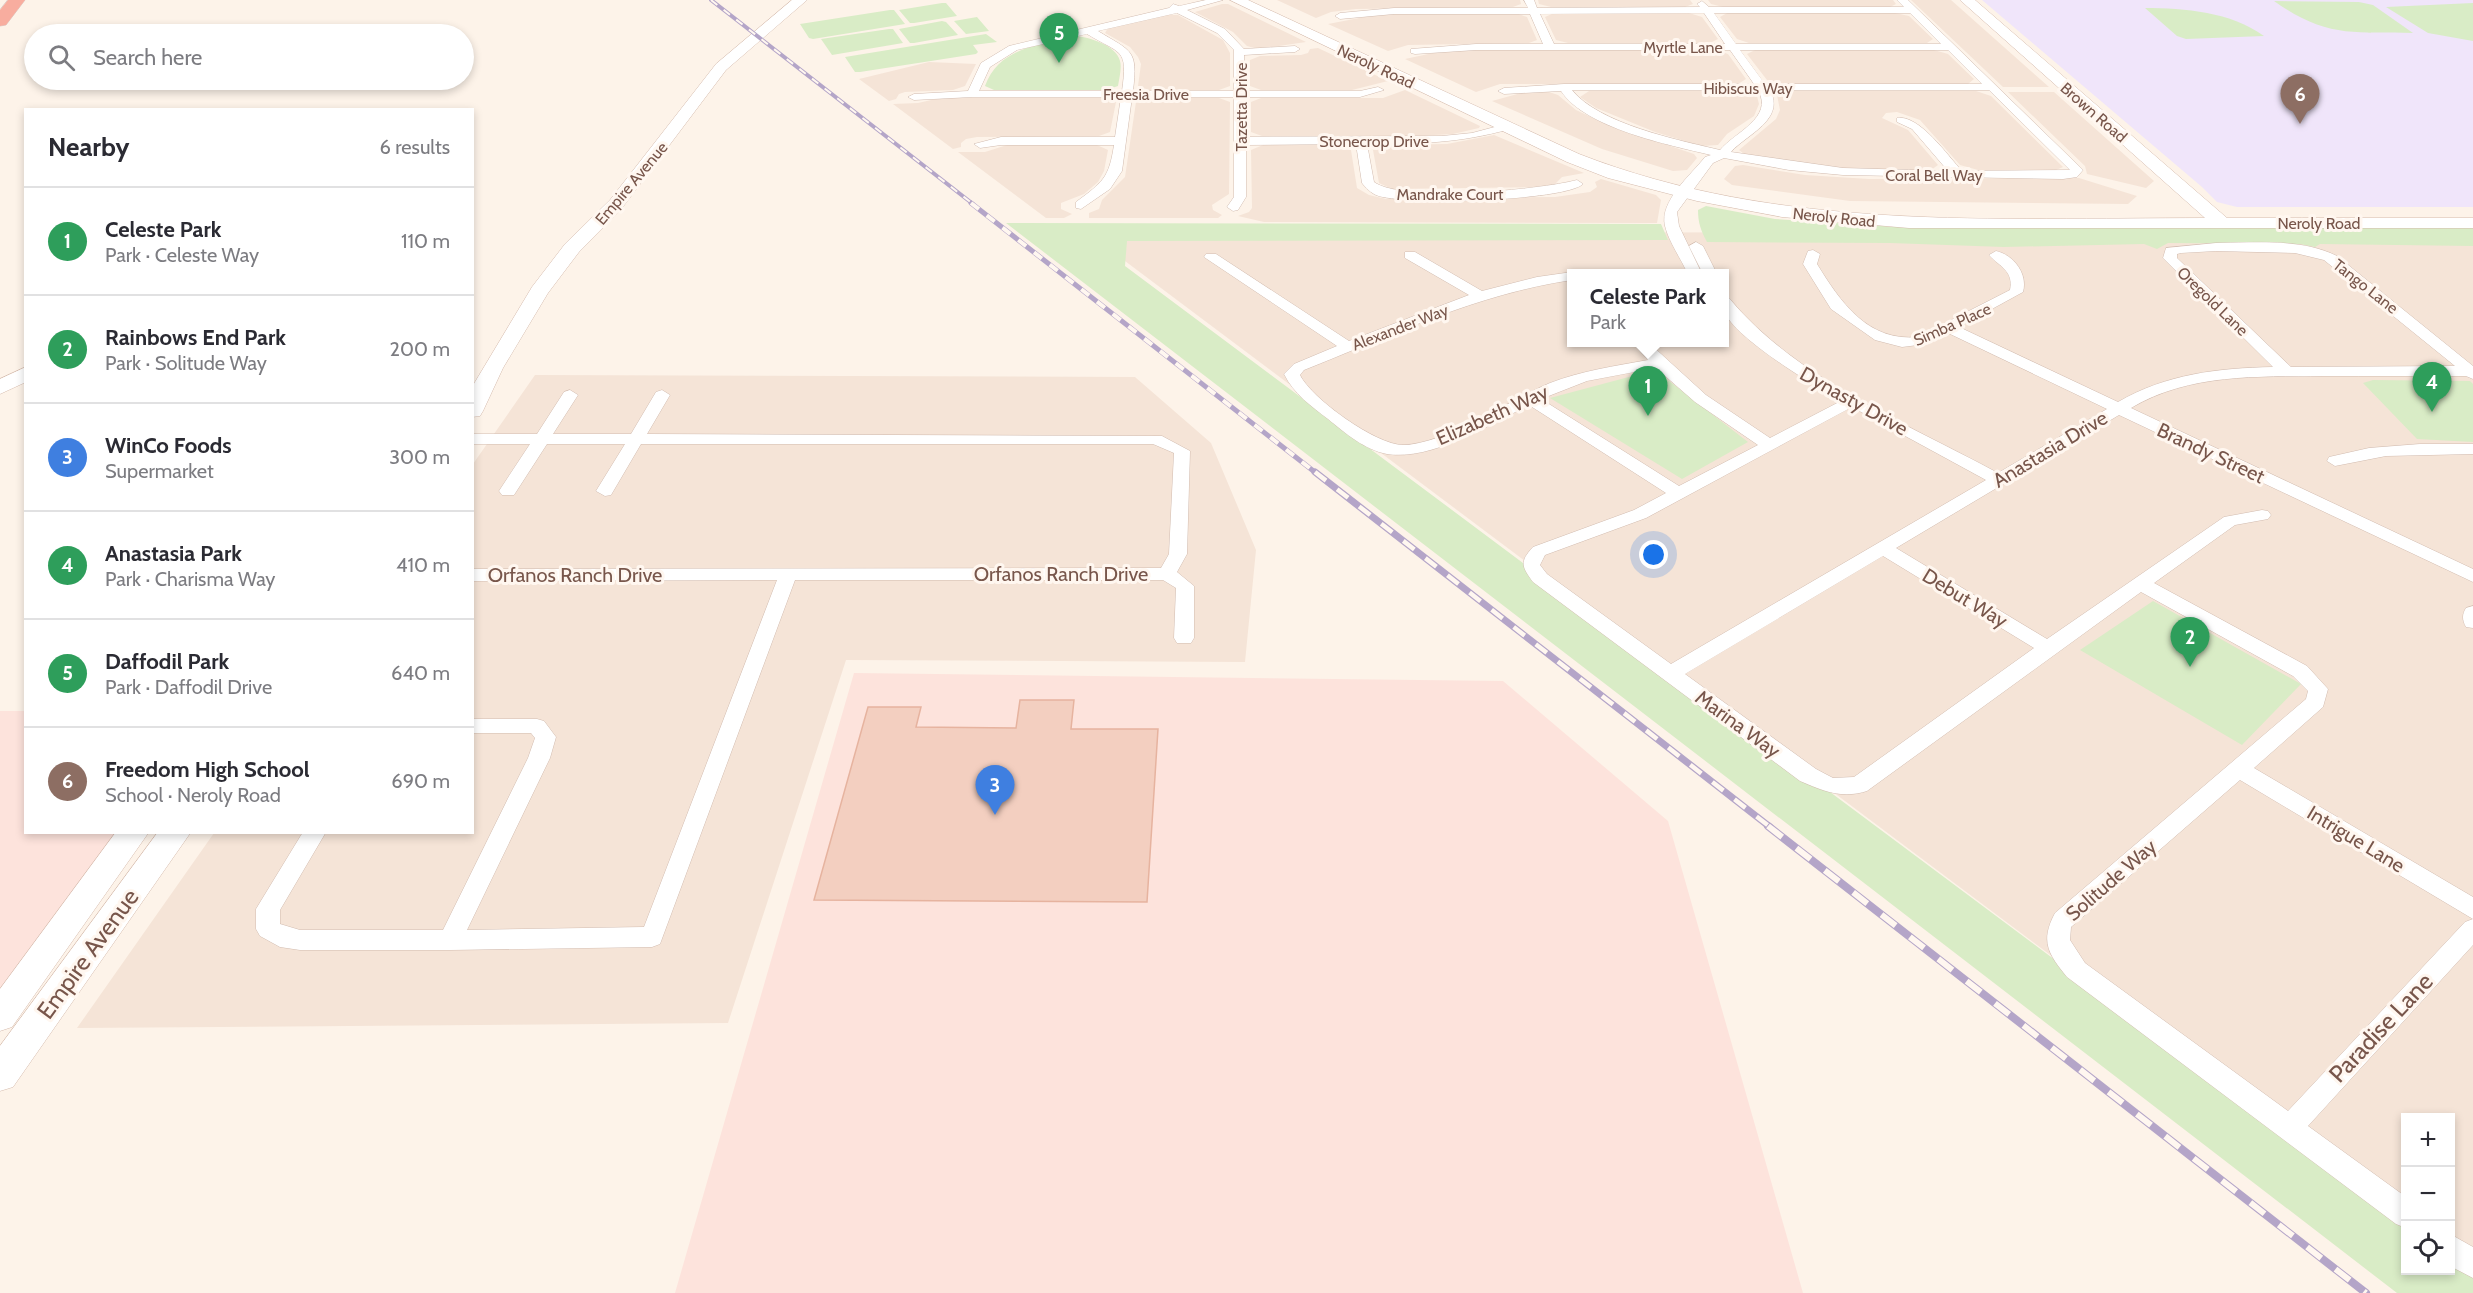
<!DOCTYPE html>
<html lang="en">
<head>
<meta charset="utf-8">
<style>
	body { margin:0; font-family:Cabin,sans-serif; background:#f7f7f7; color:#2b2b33 }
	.controls { position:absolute; right:18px; bottom:18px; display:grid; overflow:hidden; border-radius:0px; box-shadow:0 3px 9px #0003 }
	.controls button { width:54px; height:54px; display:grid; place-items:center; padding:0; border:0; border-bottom:2px solid #e1e1e2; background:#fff; color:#2b2b33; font:30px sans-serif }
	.you { position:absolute; left:1654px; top:555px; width:21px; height:21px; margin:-15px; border:4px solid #fff; border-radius:50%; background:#1a73e8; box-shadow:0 0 0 9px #1a73e833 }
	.badge { display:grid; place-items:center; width:39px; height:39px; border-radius:50%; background:#2563eb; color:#fff; font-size:20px; font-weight:700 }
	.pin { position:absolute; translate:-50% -50px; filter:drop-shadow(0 2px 3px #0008) }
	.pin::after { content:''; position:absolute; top:32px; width:21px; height:18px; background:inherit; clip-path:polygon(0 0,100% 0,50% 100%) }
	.popup { position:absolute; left:1567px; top:269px; width:162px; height:78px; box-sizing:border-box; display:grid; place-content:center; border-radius:0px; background:#fff; filter:drop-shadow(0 2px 4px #0005); font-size:20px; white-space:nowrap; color:#7c7c81 }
	.popup b { font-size:22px; color:#2b2b33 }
	.popup::after { content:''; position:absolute; left:50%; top:100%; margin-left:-12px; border:12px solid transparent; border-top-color:#fff }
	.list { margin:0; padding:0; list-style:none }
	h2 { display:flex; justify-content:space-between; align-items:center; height:78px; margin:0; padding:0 24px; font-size:26px }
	h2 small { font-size:20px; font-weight:400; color:#7c7c81 }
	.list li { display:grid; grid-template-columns:39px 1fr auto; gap:18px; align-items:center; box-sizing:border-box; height:108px; padding:0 24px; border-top:2px solid #e1e1e2 }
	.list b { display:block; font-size:22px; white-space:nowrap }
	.list p { margin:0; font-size:20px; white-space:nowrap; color:#7c7c81 }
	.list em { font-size:20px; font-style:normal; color:#7c7c81 }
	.icon { flex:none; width:33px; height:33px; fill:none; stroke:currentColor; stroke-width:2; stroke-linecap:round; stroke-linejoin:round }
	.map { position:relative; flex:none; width:2473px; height:1293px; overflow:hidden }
	.search { position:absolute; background:#fff; box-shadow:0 3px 9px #0003; left:24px; top:24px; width:450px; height:66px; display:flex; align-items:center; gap:15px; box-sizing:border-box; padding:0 21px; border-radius:33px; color:#7c7c81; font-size:22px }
	.panel { position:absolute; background:#fff; box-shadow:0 3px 9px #0003; left:24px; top:108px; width:450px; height:726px; border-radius:0px }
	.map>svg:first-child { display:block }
	.residential { fill:#f5e4d7; fill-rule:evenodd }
	.commercial { fill:#fde3dc }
	.education { fill:#f0e5fa }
	.green { fill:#d9ecc6 }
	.building { fill:#f3cfc0; stroke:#e6b39f; stroke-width:1.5 }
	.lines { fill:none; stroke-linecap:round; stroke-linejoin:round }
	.street-casing { stroke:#d2bcb0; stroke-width:1 }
	.secondary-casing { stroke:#d5bbad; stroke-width:1 }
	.highway-casing { stroke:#d9d0cd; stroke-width:1 }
	.street { fill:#fff; fill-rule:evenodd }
	.secondary { fill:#fff; fill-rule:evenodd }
	.highway { fill:#f8ad9f; fill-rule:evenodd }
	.rail-far3-casing { stroke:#b4a5c8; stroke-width:4 }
	.rail-far2-casing { stroke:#b4a5c8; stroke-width:5 }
	.rail-far1-casing { stroke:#b4a5c8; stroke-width:7 }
	.rail-casing { stroke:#b4a5c8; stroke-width:8 }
	.rail-far3 { stroke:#fff7f0; stroke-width:2; stroke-dasharray:8; stroke-linecap:butt }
	.rail-far2 { stroke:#fff7f0; stroke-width:4; stroke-dasharray:10; stroke-linecap:butt }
	.rail-far1 { stroke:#fff7f0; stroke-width:4.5; stroke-dasharray:14; stroke-linecap:butt }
	.rail { stroke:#fff7f0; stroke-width:6; stroke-dasharray:18; stroke-linecap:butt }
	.labels { text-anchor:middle; stroke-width:6; stroke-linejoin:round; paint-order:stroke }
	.far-street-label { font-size:16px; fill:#78564b; stroke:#fff7f0 }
	.street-label { font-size:20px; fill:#78564b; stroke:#fff7f0 }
	.near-street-label { font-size:24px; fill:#78564b; stroke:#fff7f0 }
</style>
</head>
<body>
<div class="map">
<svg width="2473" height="1293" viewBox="0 0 2473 1293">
	<rect width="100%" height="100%" fill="#fdf3e9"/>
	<path class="residential" d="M1277,0H1520L1521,4L1513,7L1356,9L1331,12L1316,18Z
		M1538,0H1690L1693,4L1685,7H1551L1539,4Z
		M1708,0H1893L1896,4L1890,7H1723L1711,4Z
		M1911,0H1951L2049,87H2003Z
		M1222,4H1228L1306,42L1258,49L1247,46L1233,32L1195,12Z
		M1516,13L1527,17L1537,40L1529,43L1408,45L1388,51L1328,24L1380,14Z
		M1554,13H1689L1702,17L1718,39L1710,43H1568L1556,40L1545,17Z
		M1727,13H1895L1909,16L1933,39L1927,43H1749L1737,39L1720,17Z
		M1165,15H1178L1223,40L1230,53V86L1219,90H1149L1138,86L1141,64L1138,57L1130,47L1105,33L1108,28Z
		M1318,48L1388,81L1352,90H1261L1250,86V60L1260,56L1301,55L1308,53L1310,49Z
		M1467,50H1716L1728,54L1746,79L1738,84H1500L1476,92L1405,59L1433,53Z
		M1755,50H1934L1948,54L1974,79L1968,84H1780L1767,80L1747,54Z
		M929,62L976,64L965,86L953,90L905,92L899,94L896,99L889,101L859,79Z
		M1405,90L1480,126L1479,128L1453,134L1414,136H1262L1251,132V102L1261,98H1383Z
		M1546,91L1558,95L1576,110L1608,125L1694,154L1697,158L1687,170L1673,171L1602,149L1492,101L1521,93Z
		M1589,91H1743L1757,96L1759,104L1754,116L1727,134L1718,145L1701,146L1655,132L1596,108L1580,97Z
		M1786,91H1976L1991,96L2063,167L2056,170H1978L1960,165L1920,120L1897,112L1886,113L1882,118L1908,130L1938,165L1931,170L1847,169L1748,157L1739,150L1776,119L1780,110L1777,95Z
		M2008,92H2054L2154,181L2146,188L2087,174L2085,166Z
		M940,98H1106L1116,102L1110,132L1099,136L977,137L966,139L961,143V147L953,149L893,104L918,103Z
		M1147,98H1219L1230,102L1229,194L1212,205L1213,210L1222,215L1218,218H1089V213L1099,209L1102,200L1125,177L1136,102Z
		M1494,135L1584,173L1562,177L1554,185L1539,187L1392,189L1379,183L1373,150L1384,145L1447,144Z
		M1007,145H1097L1108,150L1104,171L1098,182L1084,194L1061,203V209L1072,214L1064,218H1046L958,152H985Z
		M1263,145H1339L1351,150L1357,188L1369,195L1386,199L1555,197L1590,192L1597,187L1595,182L1601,179L1656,195L1661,200L1657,223L1264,222L1238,216L1249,212L1252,208L1251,150Z
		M1743,165L1805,175L1869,179L2079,178L2137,196L2128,204L1850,201L1732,185L1724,179L1735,166Z
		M2222,231L2473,233V1272L2451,1255L2450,1118H2406L2405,1221L1089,234ZM1572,274H1724V342H1572Z
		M535,375L1135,377L1211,443L1256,550L1245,662L846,660L728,1023L77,1028L214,833L472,832L473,464Z"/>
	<path class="commercial" d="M854,673L1503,681L1668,821L1803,1293H675Z
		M0,711H25L26,832L136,833L0,1008Z"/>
	<path class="education" d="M1982,0H2473V207H2237L2217,202L2202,187Z"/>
	<path class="green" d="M2274,1L2359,2L2373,5L2413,33C2353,32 2326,38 2274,1Z
		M942,3H946L957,16L914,23H910L899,10Z
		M2473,3V41L2428,33L2386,7Z
		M2145,8C2185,8 2231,12 2264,36L2186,39L2177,36Z
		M890,10H894L905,24L813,39L809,38L800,24Z
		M977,17L989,31L966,34L954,21Z
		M942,21L946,22L958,35L914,43H910L899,29Z
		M889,29H893L903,43L832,55L821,39Z
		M986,34L997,42L973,45L978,52L976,54L860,72H855L845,57Z
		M1075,36C1089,37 1116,45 1120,61C1122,68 1119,79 1118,86L1106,90H994L985,86C999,47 1040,45 1075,36Z
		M1706,206L1775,219L1897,227L2473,228V246L2320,244L2315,247L2300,244L2168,243L2157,249L2144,244L2004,247L1890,243L1707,242C1701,231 1698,223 1698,210Z
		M1006,223L1661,224L1668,240L1127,241L1125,266L2405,1221L2406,1270H2450L2451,1255L2473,1272V1293H2397Z
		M1655,370L1748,442L1682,479L1550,398Z
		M2373,380L2470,381L2473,384V442L2417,439L2363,383Z
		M2153,601L2301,684L2242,745L2080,650Z"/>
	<path class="building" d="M1020,700H1074L1071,729H1158L1147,902L814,900L868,707H921L916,727L1016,728Z"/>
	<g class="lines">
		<defs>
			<path id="street" d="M1206,0H1223L1187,10L1225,29L1244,49L1295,46L1300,49L1295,52L1244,55L1245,91H1360L1378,87L1384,90L1360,97H1245V137L1442,136L1472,133L1506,124L1510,125V129C1460,143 1419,144 1367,144L1374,182C1403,203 1539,190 1577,180L1583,184C1565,201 1401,206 1376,195C1371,193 1365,187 1362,183L1356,144L1246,145V197L1238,210L1233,211L1227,207L1234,197V97H1132L1122,171L1110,189L1081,209L1076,208V202C1103,182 1109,178 1114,145H1001L980,148L974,144L1001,137H1115L1121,97H972L914,100L908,97L914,94L968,91L981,63L1009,46L1169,8L1173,4L1179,6ZM1177,13L1217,33L1234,50V91H1133C1138,49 1132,52 1098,31ZM1087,34C1122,55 1128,48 1122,91H979L990,67L1017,50Z
				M1524,0H1534L1537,8L1700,7L1697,4L1702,1L1709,7H1904L1897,0H1908L2083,170L2077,177L2063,179L1843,175L1789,170L1724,158L1713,163L1677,212L1679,226L1702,274H1688C1681,259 1669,242 1665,226C1659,201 1691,175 1705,157L1711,155C1669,145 1585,128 1561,91L1504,94L1498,91L1504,88L1564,84H1754L1730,50H1476L1415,54L1411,53V49L1476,44H1543L1530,14H1394L1340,19L1335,16L1340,13L1394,8H1528ZM1704,13L1725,44H1554L1540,14ZM1714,13H1910L1941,44H1736ZM1740,50H1948L1982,84H1765ZM1572,90H1758C1774,118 1735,132 1720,150C1678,140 1599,124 1572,90ZM1770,90H1989L2070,170L1962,171C1948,156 1919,114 1897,118V122L1912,129L1948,171L1843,168L1731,152C1747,134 1786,120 1770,90Z
				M1696,242L1703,246L1717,274H1703L1689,246Z
				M2216,243C2255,243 2301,238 2337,256L2473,366V379L2466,376C2418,376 2370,376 2323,376C2257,377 2190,373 2131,408L2473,569V582L2119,415L1896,548L2047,639L2224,517L2262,510L2268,511L2271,515L2268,519L2235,525L2154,583L2307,666L2328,689L2323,707L2254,768L2473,897V919L2240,780L2071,927L2070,940L2085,963L2288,1111L2465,922L2473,919V945L2308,1126L2406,1197V1228L2396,1224L2067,977C2048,954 2040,941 2055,913L2306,699L2308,691L2293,676L2141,592L1867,791C1842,799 1823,791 1800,781L1533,582C1522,567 1519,562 1533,547L1634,510L1666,493L1529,405C1490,424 1432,461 1387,454C1365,450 1345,433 1328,419C1311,406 1294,394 1284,374L1294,364L1337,346L1204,257L1206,254H1216L1349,341L1469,295L1405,258V252H1415L1482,291L1537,277L1572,272L1577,273L1572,274V280C1477,294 1392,335 1304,370L1300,375C1311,398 1376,445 1403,445C1446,444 1509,400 1550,383C1581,371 1615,366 1648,360L1632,342H1648L1706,395L1770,438L1841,401C1815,386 1734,338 1724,311C1723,307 1724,301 1724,297L1729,298C1795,378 1907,424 1998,473L2107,409L1948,333L1926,344L1902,347L1875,340L1831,309L1803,264L1808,251L1813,250L1820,254L1817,264C1840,301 1867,342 1918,337L2010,290C2014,271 2000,267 1989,255L1996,251C2014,255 2028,274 2023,292L1959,327L2118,402C2166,374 2219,368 2273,367L2163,258L2166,248ZM2216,251L2295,253L2324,260L2455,366L2291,367L2177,258V254L2181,253ZM1656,368L1695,402L1758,445L1679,486L1541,399L1587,381ZM1852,407L1986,480L1671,664L1547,574L1540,565L1545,555L1646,518ZM1883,556L2034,648L1854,777L1833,778L1816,769L1685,674Z
				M570,390L578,395L553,434H631L656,392L662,390L670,395L647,434L1162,436L1190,451L1187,554L1177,572L1194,586V638L1191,643H1177L1174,638L1176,588L1163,580H795L660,944L652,947L450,950H300L280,947L260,936L256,929V909L303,832H326L280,910V924L300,930H443L528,758L535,738L531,733H472V719H537L544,721L556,737L550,758L467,930L644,927L777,580L472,581V569L1161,568L1169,554L1174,453L1153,444H641L611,495L605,496L596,491L625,444H547L514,495H502L499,491L530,444H472V434H537L564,392Z
				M2420,444H2473V454L2386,456L2335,466L2327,461L2329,457L2369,448Z
				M2473,606V628L2466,627C2462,620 2462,614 2466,608Z
				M2450,1234L2473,1247V1278L2450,1266Z"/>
			<path id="secondary" d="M792,0H807L726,70L622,208L579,252L548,293L503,368L483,411L480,416L472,417V387L532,287L565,244L610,200L716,64Z
				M1230,0H1248L1579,154C1779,232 1995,218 2205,218L1960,0H1975L2227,218H2473V228H1909L1782,217L1697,201L1608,178L1567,162Z
				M26,367V382L0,394V379Z
				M116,832H149L12,1027L0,1031V989Z
				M158,832H191L13,1087L0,1091V1046Z"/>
			<path id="highway" d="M8,0H25L6,25L0,26V10Z"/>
		</defs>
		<use href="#street" class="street-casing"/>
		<use href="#secondary" class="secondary-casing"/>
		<use href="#highway" class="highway-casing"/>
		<use href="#street" class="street"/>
		<use href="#secondary" class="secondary"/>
		<use href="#highway" class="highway"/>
		<defs>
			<path id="rail-far3" d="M711,0L973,204"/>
			<path id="rail-far2" d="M971,203L1316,473"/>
			<path id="rail-far1" d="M1315,472L1770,827"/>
			<path id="rail" d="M1768,826L2366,1293"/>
		</defs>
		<use href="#rail-far3" class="rail-far3-casing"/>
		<use href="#rail-far2" class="rail-far2-casing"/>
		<use href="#rail-far1" class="rail-far1-casing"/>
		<use href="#rail" class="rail-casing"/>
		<use href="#rail-far3" class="rail-far3"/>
		<use href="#rail-far2" class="rail-far2"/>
		<use href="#rail-far1" class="rail-far1"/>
		<use href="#rail" class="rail"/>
	</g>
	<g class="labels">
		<g class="far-street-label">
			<text x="1683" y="53">Myrtle Lane</text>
			<text transform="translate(1376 66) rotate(25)" y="6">Neroly Road</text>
			<text x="1748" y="94">Hibiscus Way</text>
			<text x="1146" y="100">Freesia Drive</text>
			<text transform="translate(1241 107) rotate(-90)" y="6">Tazetta Drive</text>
			<text transform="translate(2094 112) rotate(41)" y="6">Brown Road</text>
			<text x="1374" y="147">Stonecrop Drive</text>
			<text x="1934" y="181">Coral Bell Way</text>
			<text transform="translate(631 183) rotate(-50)" y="6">Empire Avenue</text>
			<text x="1450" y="200">Mandrake Court</text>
			<text transform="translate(1834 217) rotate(6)" y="6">Neroly Road</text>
			<text x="2319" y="229">Neroly Road</text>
			<text transform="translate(2366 286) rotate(38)" y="6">Tango Lane</text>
			<text transform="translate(2213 301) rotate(44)" y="6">Oregold Lane</text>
			<text transform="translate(1952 324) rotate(-24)" y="6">Simba Place</text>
			<text transform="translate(1400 327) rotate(-21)" y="6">Alexander Way</text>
		</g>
		<g class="street-label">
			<text transform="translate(1854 401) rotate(29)" y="7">Dynasty Drive</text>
			<text transform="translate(1492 415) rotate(-24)" y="7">Elizabeth Way</text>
			<text transform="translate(2050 449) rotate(-31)" y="7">Anastasia Drive</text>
			<text transform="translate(2211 453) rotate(25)" y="7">Brandy Street</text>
			<text x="1061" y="581">Orfanos Ranch Drive</text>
			<text x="575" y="582">Orfanos Ranch Drive</text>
			<text transform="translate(1965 598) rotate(31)" y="7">Debut Way</text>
			<text transform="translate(1738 724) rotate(36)" y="7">Marina Way</text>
			<text transform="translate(2356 839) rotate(31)" y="7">Intrigue Lane</text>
			<text transform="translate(2111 880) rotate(-41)" y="7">Solitude Way</text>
		</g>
		<g class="near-street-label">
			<text transform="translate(88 954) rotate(-54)" y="8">Empire Avenue</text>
			<text transform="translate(2381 1028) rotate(-47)" y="8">Paradise Lane</text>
		</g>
	</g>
</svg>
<div class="controls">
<button>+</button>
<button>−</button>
<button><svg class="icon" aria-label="locate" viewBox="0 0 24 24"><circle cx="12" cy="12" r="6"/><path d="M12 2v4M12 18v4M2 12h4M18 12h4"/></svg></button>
</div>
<div class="you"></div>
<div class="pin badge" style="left:1648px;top:416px;background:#2e9e5b">1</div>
<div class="popup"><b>Celeste Park</b>Park</div>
<div class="pin badge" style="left:2190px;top:667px;background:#2e9e5b">2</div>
<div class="pin badge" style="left:995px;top:815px;background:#3f7fe0">3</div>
<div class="pin badge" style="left:2432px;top:412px;background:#2e9e5b">4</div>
<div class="pin badge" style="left:1059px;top:63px;background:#2e9e5b">5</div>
<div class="pin badge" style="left:2300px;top:124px;background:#8d6e63">6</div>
<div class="search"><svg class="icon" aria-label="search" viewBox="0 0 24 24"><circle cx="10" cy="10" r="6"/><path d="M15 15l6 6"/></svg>Search here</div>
<section class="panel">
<h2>Nearby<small>6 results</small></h2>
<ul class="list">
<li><span class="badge" style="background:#2e9e5b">1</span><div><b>Celeste Park</b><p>Park · Celeste Way</p></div><em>110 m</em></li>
<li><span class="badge" style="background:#2e9e5b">2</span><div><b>Rainbows End Park</b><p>Park · Solitude Way</p></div><em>200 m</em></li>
<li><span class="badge" style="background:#3f7fe0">3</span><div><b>WinCo Foods</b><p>Supermarket</p></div><em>300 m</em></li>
<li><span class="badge" style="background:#2e9e5b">4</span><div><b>Anastasia Park</b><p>Park · Charisma Way</p></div><em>410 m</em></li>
<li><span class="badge" style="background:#2e9e5b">5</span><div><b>Daffodil Park</b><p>Park · Daffodil Drive</p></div><em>640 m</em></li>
<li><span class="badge" style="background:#8d6e63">6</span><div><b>Freedom High School</b><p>School · Neroly Road</p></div><em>690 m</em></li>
</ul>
</section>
</div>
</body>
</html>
